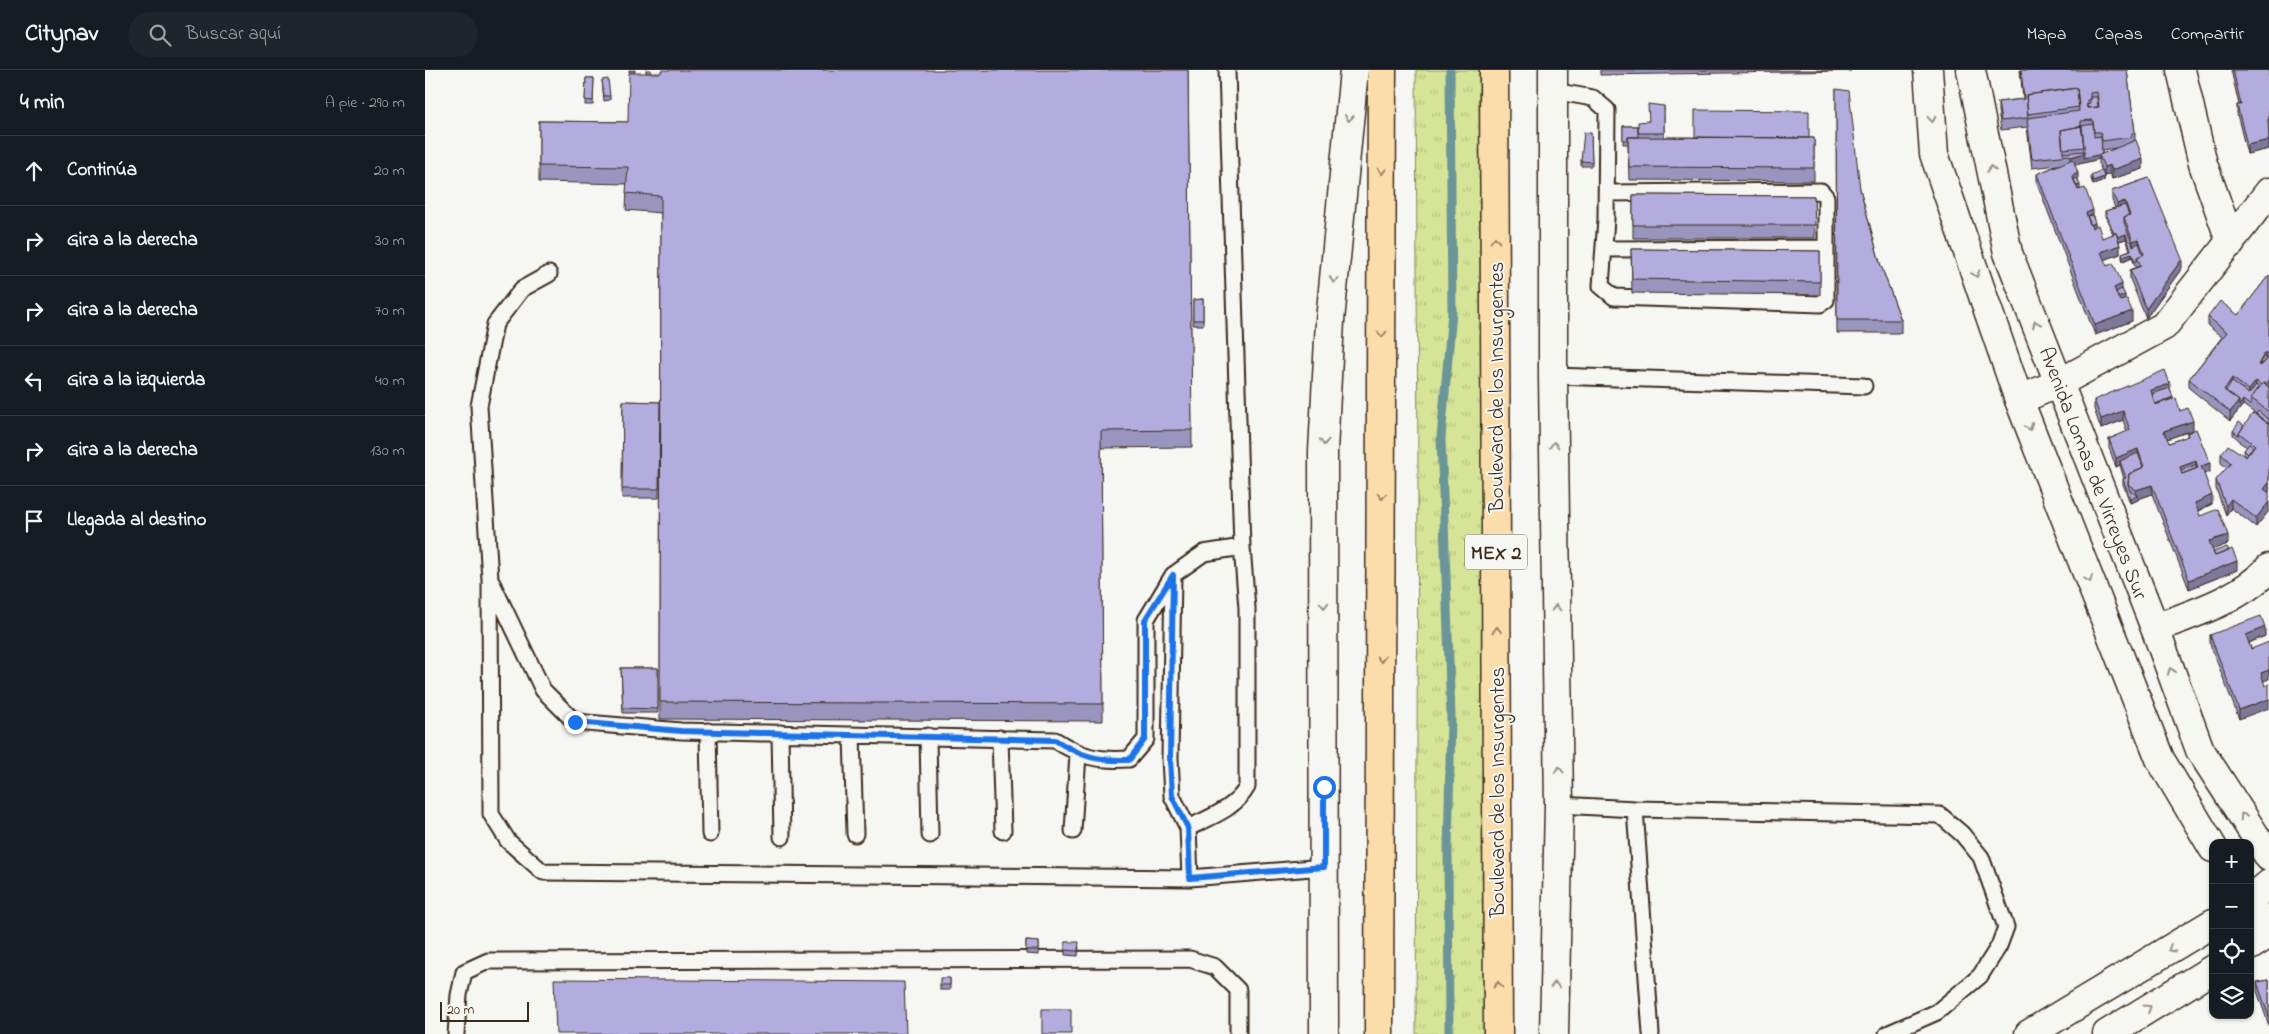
<!DOCTYPE html>
<html lang="es">
<head>
<meta charset="utf-8">
<style>
	body { margin:0; font-family:"Indie Flower",sans-serif; background:#20242c; color:#f1f3f6 }
	.controls { position:absolute; right:15px; bottom:15px; display:grid; overflow:hidden; border-radius:10px; box-shadow:0 1px 4px #0004 }
	.controls button { width:45px; height:45px; display:grid; place-items:center; padding:0; border:0; border-bottom:1px solid #363941; background:#171b24; color:#f1f3f6; font:25px sans-serif }
	.scale { position:absolute; left:15px; bottom:12px; width:89px; box-sizing:border-box; padding-left:5px; border:2px solid #3b2a1e; border-top:0; font-size:14px; line-height:18px; white-space:nowrap; color:#3b2a1e; -webkit-text-stroke:4px #f6f6f2; paint-order:stroke }
	.stop { position:absolute; width:15px; height:15px; margin:-11px; border:4px solid #1a73e8; border-radius:50%; background:#fff }
	.stop.end { background:#1a73e8; border-color:#fff; box-shadow:0 1px 5px #0008 }
	.list { margin:0; padding:0; list-style:none }
	h2 { display:flex; justify-content:space-between; align-items:center; height:65px; margin:0; padding:0 20px; font-size:21px }
	h2 small { font-size:16px; font-weight:400; color:#9ea1a6 }
	.list li { display:grid; grid-template-columns:32px 1fr auto; gap:15px; align-items:center; box-sizing:border-box; height:70px; padding:0 20px; border-top:1px solid #363941 }
	.list b { display:block; font-size:19px; white-space:nowrap }
	.list em { font-size:16px; font-style:normal; color:#9ea1a6 }
	.icon { flex:none; width:28px; height:28px; fill:none; stroke:currentColor; stroke-width:2; stroke-linecap:round; stroke-linejoin:round }
	.map { position:relative; flex:none; width:1844px; height:964px; overflow:hidden }
	header { display:flex; align-items:center; gap:30px; box-sizing:border-box; height:70px; padding:0 25px; background:#171b24; border-bottom:1px solid #363941 }
	header strong { font-size:24px }
	nav { display:flex; gap:28px; margin-inline-start:auto; font-size:18px }
	.search { width:350px; height:45px; background:#20242c; display:flex; align-items:center; gap:12px; box-sizing:border-box; padding:0 18px; border-radius:28px; color:#9ea1a6; font-size:19px }
	main { display:flex }
	aside { flex:1; background:#171b24 }
	.map>svg:first-child { display:block }
	.park { fill:url(#park-tufts); stroke:#88875a }
	.lines { fill:none; stroke-linecap:round; stroke-linejoin:round }
	.stream { stroke:#6c9598; stroke-width:9 }
	.service-casing { stroke:#3b2a1e; stroke-width:19 }
	.minor-casing { stroke:#3b2a1e; stroke-width:31 }
	.tertiary-casing { stroke:#3b2a1e; stroke-width:31 }
	.trunk-casing { stroke:#3b2a1e; stroke-width:31 }
	.service { stroke:#f6f6f2; stroke-width:15 }
	.minor { stroke:#f6f6f2; stroke-width:28 }
	.tertiary { stroke:#f6f6f2; stroke-width:28 }
	.trunk { stroke:#fbddab; stroke-width:28 }
	.wall { fill:#9995bf; stroke:#3b2a1e; fill-rule:evenodd }
	.shaded-wall { fill:#7d799b; stroke:#3b2a1e }
	.building { fill:#b2adde; stroke:#3b2a1e; fill-rule:evenodd }
	.oneway { stroke:#989088 }
	.oneway2 { stroke:#9b8464 }
	.route { stroke:#1a73e8; stroke-width:6 }
	.labels { text-anchor:middle; stroke-width:4; stroke-linejoin:round; paint-order:stroke }
	.shield { fill:#f6f6f2; stroke:#73675e; stroke-width:1 }
	.shield-label { font-size:20px; font-weight:bold; fill:#3b2a1e }
	.street-label { font-size:21px; fill:#3b2a1e; stroke:#f6f6f2 }
</style>
</head>
<body>
<header>
<strong>Citynav</strong>
<div class="search"><svg class="icon" aria-label="search" viewBox="0 0 24 24"><circle cx="10" cy="10" r="6"/><path d="M15 15l6 6"/></svg>Buscar aquí</div>
<nav><a>Mapa</a><a>Capas</a><a>Compartir</a></nav>
</header>
<main>
<aside>
<h2>4 min<small>A pie · 290 m</small></h2>
<ul class="list">
<li><svg class="icon" aria-label="ahead" viewBox="0 0 24 24"><path d="M12 20V5M6 11l6-6 6 6"/></svg><div><b>Continúa</b></div><em>20 m</em></li>
<li><svg class="icon" aria-label="right" viewBox="0 0 24 24"><path d="M7 20v-9h11M14 6l5 5-5 5"/></svg><div><b>Gira a la derecha</b></div><em>30 m</em></li>
<li><svg class="icon" aria-label="right" viewBox="0 0 24 24"><path d="M7 20v-9h11M14 6l5 5-5 5"/></svg><div><b>Gira a la derecha</b></div><em>70 m</em></li>
<li><svg class="icon" aria-label="left" viewBox="0 0 24 24"><path d="M17 20v-9H6M10 6l-5 5 5 5"/></svg><div><b>Gira a la izquierda</b></div><em>40 m</em></li>
<li><svg class="icon" aria-label="right" viewBox="0 0 24 24"><path d="M7 20v-9h11M14 6l5 5-5 5"/></svg><div><b>Gira a la derecha</b></div><em>130 m</em></li>
<li><svg class="icon" aria-label="arrive" viewBox="0 0 24 24"><path d="M6 21V4h12l-3 4 3 4H6"/></svg><div><b>Llegada al destino</b></div></li>
</ul>
</aside>
<div class="map">
<svg width="1844" height="964" viewBox="0 0 1844 964">
	<defs>
		<pattern id="park-tufts" width="24" height="20" patternUnits="userSpaceOnUse" patternTransform="scale(1.25)"><rect width="24" height="20" fill="#d5e497"/><path d="M3 7l-1-3M5 7V3M7 7l1-3M15 17l-1-3M17 17v-4M19 17l1-3" fill="none" stroke="#b8c482"/></pattern>
	</defs>
	<rect width="100%" height="100%" fill="#f6f6f2"/>
	<filter id="ink" filterUnits="userSpaceOnUse"><feTurbulence type="fractalNoise" baseFrequency=".02" numOctaves="2"/><feDisplacementMap in="SourceGraphic" scale="10" xChannelSelector="R" yChannelSelector="G"/><feConvolveMatrix kernelMatrix="1 2 1 2 8 2 1 2 1" color-interpolation-filters="sRGB"/></filter>
	<g filter="url(#ink)">
		<path class="park" d="M991,0H1054L1061,964H991L993,401Z"/>
		<g class="lines">
			<path class="stream" d="M1024,964L1023,781L1026,647L1016,368L1027,242L1025,0"/>
			<defs>
				<path id="service" d="M802,0L817,477
					M1128,21L1168,28L1182,40L1181,149L1176,216L1189,227L1395,234L1401,230V127L1396,121L1182,123
					M1179,179L1401,178
					M124,204L97,219L70,254L54,336L65,509L66,744L83,771L118,802L765,808L899,797
					M1128,306L1439,316
					M67,513L118,620L150,652L256,661L630,670C657,687 672,691 704,689L721,669V550L748,505
					M283,661L285,764
					M355,663L357,767
					M427,665L430,764
					M503,666L505,765
					M575,668L578,761
					M1134,735L1210,739L1515,745L1537,764L1556,787L1581,857L1574,876L1555,906L1512,942L1462,964
					M1210,739L1226,964
					M763,758C785,747 810,739 822,717V538L817,477L779,483L748,505L745,688L747,726L763,758L765,808
					M648,761L653,684
					M31,964L34,925L39,902L63,891L765,889L790,897L813,920V964"/>
				<path id="minor" d="M1756,0L1778,94L1806,173
					M1594,330L1634,313L1739,256L1844,122
					M1730,558C1768,544 1818,528 1844,498"/>
				<path id="tertiary" d="M1128,0V306L1134,735L1129,964
					M1503,0L1509,84L1594,330L1735,689L1788,778
					M1546,0L1583,183L1730,558L1775,680L1844,787
					M1825,830L1844,814
					M1825,838L1844,856
					M1825,876L1844,864
					M899,964L898,381L905,251L929,0
					M1604,964L1788,853
					M1682,964L1788,899"/>
				<path id="trunk" d="M1069,0L1073,964
					M954,964L957,0"/>
			</defs>
			<use href="#service" class="service-casing"/>
			<use href="#minor" class="minor-casing"/>
			<use href="#tertiary" class="tertiary-casing"/>
			<use href="#trunk" class="trunk-casing"/>
			<use href="#service" class="service"/>
			<use href="#minor" class="minor"/>
			<use href="#tertiary" class="tertiary"/>
			<use href="#trunk" class="trunk"/>
		</g>
		<path class="wall" d="M204,0H210V2H204Z
			M221,0H226V3H221Z
			M763,0L767,377L676,378L678,651L235,649L236,143L201,140L202,114L114,112V51L203,52L236,3Z
			M1175,0H1426V1L1175,5Z
			M1595,0H1702L1710,62V71L1718,99L1687,109L1685,104L1679,106V111L1668,115L1666,109V105L1677,102L1674,94V89L1650,95L1655,120L1668,147L1670,156L1677,168L1688,164L1680,146V141L1690,138L1687,130V121L1724,108L1757,198L1721,248L1705,209V200L1713,197L1712,196H1710L1707,187L1698,191L1697,188V183L1705,180L1701,169L1694,171L1695,184L1679,190L1682,196L1697,219L1707,251L1670,265L1612,113V104L1633,95L1607,98L1602,57L1576,60L1573,41V32L1598,29ZM1691,78L1677,84V80Z
			M1806,0H1844V79L1822,84L1812,44V35H1814Z
			M161,8H169L168,35H160Z
			M177,10L185,26V30L179,31Z
			M1411,19L1435,119L1455,193L1476,250V263H1412Z
			M1239,36V67L1389,68V111L1204,110L1203,74H1198V56H1213L1223,51Z
			M1166,63L1167,96H1156V91Z
			M1208,125L1389,126L1390,168H1208Z
			M1206,179L1395,181V225L1207,223Z
			M1844,205V422L1831,457L1806,438L1801,445L1791,419V410L1802,398L1796,393V384L1821,387V386L1819,385V380L1822,377L1814,372V370L1808,365V361L1819,356L1831,344L1818,335L1805,351L1764,318V309L1797,267L1783,256V247L1813,245Z
			M778,229V255H768V230Z
			M1745,318L1748,329L1768,360L1742,369L1744,373L1762,367V363L1785,402L1779,404L1787,434L1773,441L1775,446L1803,474L1787,479L1788,482L1812,500L1764,519L1727,424L1713,429V430L1705,433L1698,414V409H1699L1695,395L1691,397L1684,378V369L1702,362L1698,350L1676,359L1669,339V330Z
			M198,331L235,332L234,428H197Z
			M1785,565L1840,566L1824,573L1839,611L1814,649L1785,574Z
			M196,598H233V643H198Z
			M601,871L614,872V885L601,884Z
			M640,872L654,877L653,886L640,885Z
			M525,908V920H515V915Z
			M1844,910V956L1832,921V912Z"/>
		<path class="shaded-wall" d="M1844,70V79L1822,84V75Z
			M1659,83L1677,84L1674,85V89L1646,96V87Z
			M1718,89V99L1687,109V100Z
			M1685,95V104L1679,106V97Z
			M1653,103V112L1649,114L1647,106Z
			M1679,107V111L1668,115V111Z
			M1655,115V120L1650,122V117Z
			M1700,131V140L1692,143V134Z
			M1668,140V149L1662,151L1661,143Z
			M1670,153V157L1664,160V155Z
			M1701,164V169L1691,172V167Z
			M1714,169V178L1708,180V171Z
			M1695,175V184L1676,191V182Z
			M1707,183V187L1698,191V186Z
			M1757,189V198L1721,248V239Z
			M1697,214V224L1691,226L1689,218Z
			M1700,225V230L1692,233V228Z
			M1707,241V251L1670,265V255Z
			M1840,282V291L1835,293V297L1833,295Z
			M1807,308V317L1801,326L1799,320Z
			M1844,309V318L1838,317Z
			M1831,311V320L1824,329V320Z
			M1745,314V323L1727,329L1726,320Z
			M1748,327V332L1729,339V334Z
			M1818,330V335L1805,351V342L1814,331Z
			M1698,341V350L1676,359V349Z
			M1768,351V360L1739,370V361Z
			M1713,379V388L1695,391V395L1691,397V388Z
			M1771,391V400L1756,406L1755,397Z
			M1785,393V402L1776,405V396Z
			M1844,413V422L1839,428V419Z
			M1727,415V424L1713,429V430L1705,433V428L1711,426V420Z
			M1787,425V434L1770,442V433Z
			M1806,429V438L1801,445V436Z
			M1844,432V441L1831,457V448Z
			M1803,465V474L1784,481V471Z
			M1812,491V500L1764,519V510Z
			M1840,557V566L1821,574V565Z
			M1844,600V609L1836,612V603Z
			M1844,629V638L1814,649V640Z"/>
		<path class="building" d="M236,0H763L767,360L676,361L678,634L235,632L236,126L201,123L203,97L114,96V51L203,52L204,3H236Z
			M1596,0H1702L1710,62L1707,63V67L1677,71L1676,62H1669L1668,50L1656,51V56L1636,60L1638,83L1659,81V83L1646,87L1645,85L1607,89L1602,48L1576,51L1573,32L1599,29ZM1652,18L1654,41L1603,48L1601,25ZM1672,22L1674,37L1662,38V30L1665,29V23Z
			M1808,0H1844V49H1843L1844,70L1822,75L1812,35H1816Z
			M161,8H169L168,31L160,30Z
			M183,9L185,26H179L177,10Z
			M1652,18L1654,37L1603,44L1601,25Z
			M1411,19L1424,21L1435,119L1455,193L1476,250H1412Z
			M1665,27H1672L1673,37L1662,38V34L1665,33Z
			M1223,34L1239,36V63H1213V52L1224,51Z
			M1270,40L1384,41V68L1270,67Z
			M1668,54L1669,67L1676,66L1677,84L1659,88V77L1656,56Z
			M1198,56H1213V67H1203V70H1198Z
			M1657,56L1659,77L1638,79L1636,60Z
			M1159,62L1166,63L1167,92L1156,91Z
			M1203,67L1389,68V98L1204,97Z
			M1711,70L1718,89L1687,100L1685,95L1679,97L1674,85Z
			M1648,89L1653,103L1647,106L1653,120L1660,118L1668,140L1661,143L1667,158L1673,155L1677,168L1691,163L1695,175L1676,182L1682,196L1688,193L1693,204L1697,214L1689,218L1695,231L1702,229L1707,241L1670,255L1612,104Z
			M1677,100L1679,107L1668,111L1666,105Z
			M1652,108L1655,115L1651,116L1649,109Z
			M1724,108L1757,189L1721,239L1705,200L1716,196L1712,187L1719,184L1714,169L1708,171L1703,158L1699,147L1705,145L1700,131L1692,134L1687,121Z
			M1208,125L1389,126L1390,155H1208Z
			M1700,135L1704,145L1699,147V152L1703,163L1708,176L1714,173L1718,185L1712,187V191L1710,192L1707,183L1698,186L1697,183L1706,180L1701,164L1693,167L1691,163H1689L1680,141Z
			M1667,145L1670,153L1665,155L1662,146Z
			M1206,179L1395,181V212L1207,209Z
			M1844,205V286L1840,282L1833,295L1836,296L1844,286V309L1840,314L1838,313L1836,315L1831,311L1824,320L1807,308L1799,320L1814,331L1805,342L1764,309L1802,262L1783,247L1795,231L1813,245Z
			M1697,219L1700,225L1693,228L1691,222Z
			M778,229V250H768V230Z
			M1840,287L1842,289L1838,294L1835,293Z
			M1740,300L1745,314L1726,320L1730,335L1751,328L1755,341L1763,338L1768,351L1739,361L1744,373L1763,366L1762,363L1771,359L1785,393L1776,396L1787,425L1770,433L1775,446L1793,439L1803,465L1784,471L1790,486L1807,479L1812,491L1764,510L1727,415L1711,420L1703,414L1704,404L1719,397L1713,379L1691,388L1684,369L1705,360L1698,341L1676,349L1669,330ZM1771,391L1773,398L1757,404L1755,397Z
			M1807,312L1824,324L1831,315L1834,318L1826,328V336L1818,330L1814,336V331L1801,321Z
			M1838,313L1844,317V342L1826,328Z
			M1745,318L1748,327L1730,334L1727,324Z
			M198,331L235,332L234,419H197Z
			M1833,341L1844,350V354L1831,344Z
			M1828,343L1844,354V413L1839,419L1844,423V432L1831,448L1806,429L1801,436L1791,410L1806,393L1796,384L1803,375L1821,387L1830,375L1814,363Z
			M1814,352L1819,356L1814,363V365L1808,361Z
			M1824,374L1828,377L1823,384L1819,380Z
			M1713,383L1718,397L1704,404L1703,415L1705,421L1713,426L1705,428L1698,409L1701,408L1695,391Z
			M1771,395L1772,398L1757,404L1756,401Z
			M1802,477L1804,481L1790,486L1788,482Z
			M1836,546L1840,557L1821,565L1826,579L1844,572V600L1836,603L1840,616L1844,614V629L1814,640L1785,565Z
			M196,598H233V639L198,638Z
			M601,871L614,872V880H601Z
			M640,872H654L653,881L640,880Z
			M515,908H525V915H515Z
			M129,909L479,912L481,964H131Z
			M1844,910V947L1832,912Z
			M617,939H646V964H617Z"/>
		<defs><path id="oneway-chevron" d="M-2-3.5L2.5 0L-2 3.5" fill="none" stroke-width="1.6" stroke-linecap="round" stroke-linejoin="round" transform="scale(1.25)"/></defs>
		<g class="oneway">
			<use href="#oneway-chevron" transform="translate(924 48) rotate(96)"/>
			<use href="#oneway-chevron" transform="translate(1507 49) rotate(85)"/>
			<use href="#oneway-chevron" transform="translate(1566 99) rotate(-101)"/>
			<use href="#oneway-chevron" transform="translate(1551 204) rotate(71)"/>
			<use href="#oneway-chevron" transform="translate(909 210) rotate(95)"/>
			<use href="#oneway-chevron" transform="translate(1611 254) rotate(-112)"/>
			<use href="#oneway-chevron" transform="translate(1604 357) rotate(69)"/>
			<use href="#oneway-chevron" transform="translate(899 372) rotate(93)"/>
			<use href="#oneway-chevron" transform="translate(1129 375) rotate(-91)"/>
			<use href="#oneway-chevron" transform="translate(1664 509) rotate(69)"/>
			<use href="#oneway-chevron" transform="translate(899 535) rotate(90)"/>
			<use href="#oneway-chevron" transform="translate(1131 538) rotate(-91)"/>
			<use href="#oneway-chevron" transform="translate(1746 601) rotate(-110)"/>
			<use href="#oneway-chevron" transform="translate(1134 700) rotate(-91)"/>
			<use href="#oneway-chevron" transform="translate(1818 746) rotate(-123)"/>
			<use href="#oneway-chevron" transform="translate(1746 879) rotate(149)"/>
			<use href="#oneway-chevron" transform="translate(1130 915) rotate(-89)"/>
			<use href="#oneway-chevron" transform="translate(1723 938) rotate(-32)"/>
		</g>
		<g class="oneway2">
			<use href="#oneway-chevron" transform="translate(957 101) rotate(90)"/>
			<use href="#oneway-chevron" transform="translate(1070 170) rotate(-90)"/>
			<use href="#oneway-chevron" transform="translate(957 264) rotate(90)"/>
			<use href="#oneway-chevron" transform="translate(957 426) rotate(90)"/>
			<use href="#oneway-chevron" transform="translate(1072 560) rotate(-90)"/>
			<use href="#oneway-chevron" transform="translate(956 589) rotate(90)"/>
			<use href="#oneway-chevron" transform="translate(1073 915) rotate(-90)"/>
		</g>
	</g>
	<g class="lines" filter="url(#ink)">
		<path class="route" d="M150,652L256,661L630,670C657,687 672,691 704,690L720,669V550L748,505L745,688L747,726L763,758L765,808L899,797V717"/>
	</g>
	<g class="labels">
		<rect class="shield" x="1040" y="464.5" width="62" height="35" rx="4"/>
		<g class="shield-label">
			<text x="1071" y="489">MEX 2</text>
		</g>
		<g class="street-label">
			<text transform="translate(1071 317) rotate(-90)" y="7">Boulevard de los Insurgentes</text>
			<text transform="translate(1669 403) rotate(69)" y="7">Avenida Lomas de Virreyes Sur</text>
			<text transform="translate(1072 722) rotate(-90)" y="7">Boulevard de los Insurgentes</text>
		</g>
	</g>
</svg>
<div class="controls">
<button>+</button>
<button>−</button>
<button><svg class="icon" aria-label="locate" viewBox="0 0 24 24"><circle cx="12" cy="12" r="6"/><path d="M12 2v4M12 18v4M2 12h4M18 12h4"/></svg></button>
<button><svg class="icon" aria-label="layers" viewBox="0 0 24 24"><path d="M12 4l9 5-9 5-9-5zM3 14l9 5 9-5"/></svg></button>
</div>
<div class="scale">20 m</div>
<div class="stop" style="left:899px;top:717px"></div>
<div class="stop end" style="left:150px;top:652px"></div>
</div>
</main>
</body>
</html>
